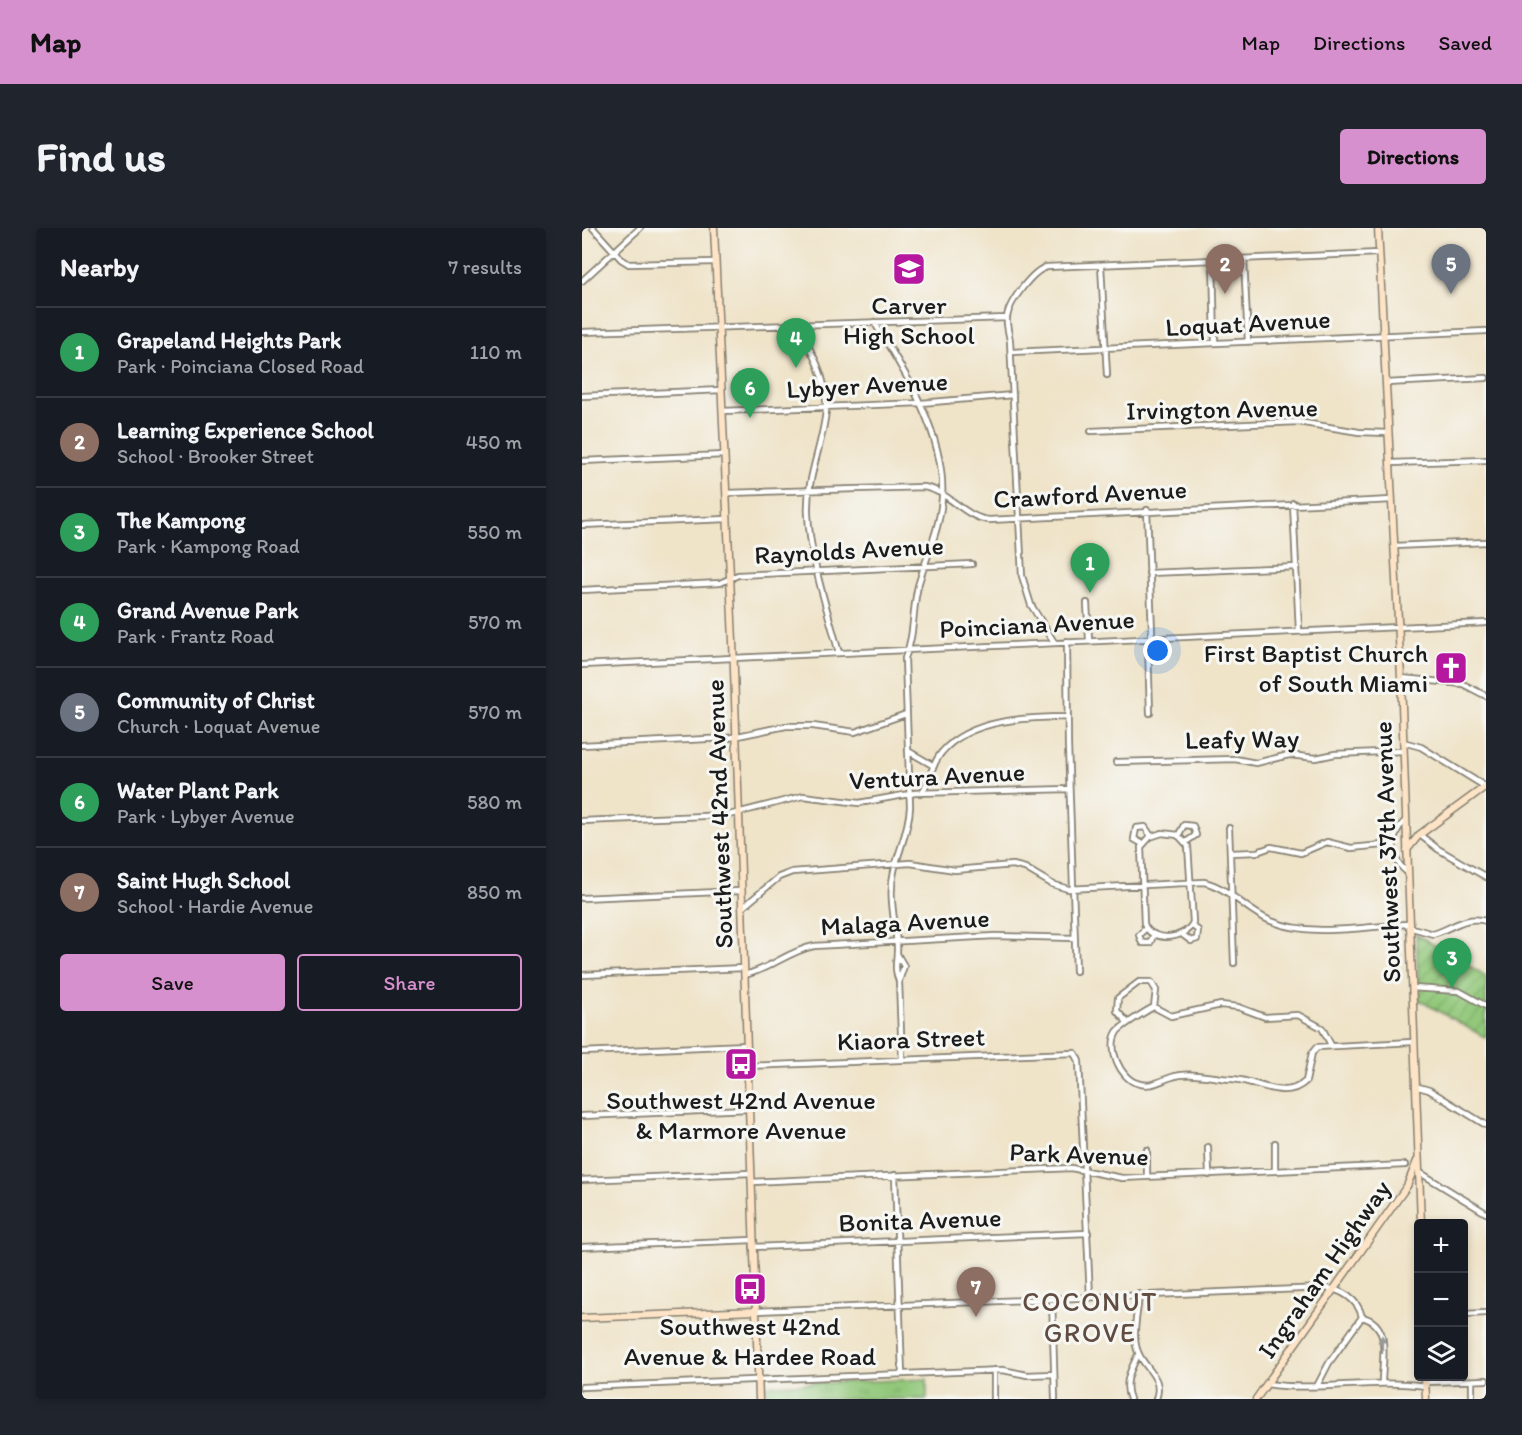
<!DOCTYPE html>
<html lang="en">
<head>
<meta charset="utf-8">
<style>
	body { margin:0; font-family:Itim,sans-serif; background:#20242c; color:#f1f3f6 }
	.controls { position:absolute; right:18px; bottom:18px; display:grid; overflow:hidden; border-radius:6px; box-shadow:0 3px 9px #0003 }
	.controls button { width:54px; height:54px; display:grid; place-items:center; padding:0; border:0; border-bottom:2px solid #363941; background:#171b24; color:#f1f3f6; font:30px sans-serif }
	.you { position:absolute; left:576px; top:423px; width:21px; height:21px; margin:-15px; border:4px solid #fff; border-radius:50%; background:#1a73e8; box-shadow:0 0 0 9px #1a73e833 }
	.badge { display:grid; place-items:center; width:39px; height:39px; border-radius:50%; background:#d690ce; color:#fff; font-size:20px; font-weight:700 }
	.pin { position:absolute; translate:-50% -50px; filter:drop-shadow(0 2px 3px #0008) }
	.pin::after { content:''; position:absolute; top:32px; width:21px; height:18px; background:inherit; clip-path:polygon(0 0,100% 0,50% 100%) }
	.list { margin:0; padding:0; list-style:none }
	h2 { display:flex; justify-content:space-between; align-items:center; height:78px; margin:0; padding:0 24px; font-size:26px }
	h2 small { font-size:20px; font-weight:400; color:#9ea1a6 }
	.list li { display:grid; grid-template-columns:39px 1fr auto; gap:18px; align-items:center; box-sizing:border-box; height:90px; padding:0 24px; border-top:2px solid #363941 }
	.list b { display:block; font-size:22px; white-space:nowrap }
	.list p { margin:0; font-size:20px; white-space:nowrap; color:#9ea1a6 }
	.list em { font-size:20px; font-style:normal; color:#9ea1a6 }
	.actions { display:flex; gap:12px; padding:18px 24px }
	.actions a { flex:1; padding:14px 0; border:2px solid #d690ce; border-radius:6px; text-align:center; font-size:21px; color:#d690ce }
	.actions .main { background:#d690ce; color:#111 }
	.icon { flex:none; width:33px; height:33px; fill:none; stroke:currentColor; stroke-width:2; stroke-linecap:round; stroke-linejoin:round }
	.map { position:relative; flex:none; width:904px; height:1171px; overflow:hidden; border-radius:6px }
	header { display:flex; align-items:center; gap:36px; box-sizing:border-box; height:84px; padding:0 30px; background:#d690ce; color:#111 }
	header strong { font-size:28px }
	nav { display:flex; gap:33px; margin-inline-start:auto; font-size:21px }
	.intro { display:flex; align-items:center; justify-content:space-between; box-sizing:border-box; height:144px; padding:0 36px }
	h1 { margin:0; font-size:42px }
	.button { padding:15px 27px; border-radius:6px; background:#d690ce; color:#111; font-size:21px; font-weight:700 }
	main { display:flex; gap:36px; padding:0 36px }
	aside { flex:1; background:#171b24; border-radius:6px; box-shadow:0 3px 9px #0003 }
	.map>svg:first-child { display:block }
	.grass { fill:url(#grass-tufts); stroke:#57724b; stroke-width:1.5 }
	.garden { fill:url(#garden-furrows); stroke:#57724b; stroke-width:1.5 }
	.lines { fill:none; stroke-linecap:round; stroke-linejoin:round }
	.street-casing { stroke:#868072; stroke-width:8 }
	.secondary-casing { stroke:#868072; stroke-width:9 }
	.street { stroke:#fff; stroke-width:4.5 }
	.secondary { stroke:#fee4c6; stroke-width:6 }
	.oneway { fill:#999 }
	.labels { text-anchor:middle; stroke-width:6; stroke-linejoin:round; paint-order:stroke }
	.poi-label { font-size:26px; fill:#1c1c1c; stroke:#f6f6f2 }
	.street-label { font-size:26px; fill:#1c1c1c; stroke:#f6f6f2 }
	.neighbourhood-label { font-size:27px; letter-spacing:1.5px; fill:#614c42; stroke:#f6f6f2 }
</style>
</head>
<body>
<header>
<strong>Map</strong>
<nav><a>Map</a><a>Directions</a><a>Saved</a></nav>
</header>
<div class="intro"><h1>Find us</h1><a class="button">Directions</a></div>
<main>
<aside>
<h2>Nearby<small>7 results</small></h2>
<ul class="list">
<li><span class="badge" style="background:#2e9e5b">1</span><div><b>Grapeland Heights Park</b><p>Park · Poinciana Closed Road</p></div><em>110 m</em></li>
<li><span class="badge" style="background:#8d6e63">2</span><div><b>Learning Experience School</b><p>School · Brooker Street</p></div><em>450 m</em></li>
<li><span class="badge" style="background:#2e9e5b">3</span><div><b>The Kampong</b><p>Park · Kampong Road</p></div><em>550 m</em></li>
<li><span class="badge" style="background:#2e9e5b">4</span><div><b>Grand Avenue Park</b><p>Park · Frantz Road</p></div><em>570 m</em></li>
<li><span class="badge" style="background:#6b7280">5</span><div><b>Community of Christ</b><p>Church · Loquat Avenue</p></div><em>570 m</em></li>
<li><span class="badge" style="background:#2e9e5b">6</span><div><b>Water Plant Park</b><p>Park · Lybyer Avenue</p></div><em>580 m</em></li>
<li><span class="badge" style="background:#8d6e63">7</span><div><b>Saint Hugh School</b><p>School · Hardie Avenue</p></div><em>850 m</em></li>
</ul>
<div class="actions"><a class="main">Save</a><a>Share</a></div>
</aside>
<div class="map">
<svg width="904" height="1171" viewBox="0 0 904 1171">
	<defs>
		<pattern id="grass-tufts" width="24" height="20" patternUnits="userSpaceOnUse" patternTransform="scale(1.5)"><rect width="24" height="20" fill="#92c87a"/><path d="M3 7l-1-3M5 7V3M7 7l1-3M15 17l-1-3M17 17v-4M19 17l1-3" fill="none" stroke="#7dab69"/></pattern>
		<pattern id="garden-furrows" width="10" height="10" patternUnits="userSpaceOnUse" patternTransform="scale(1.5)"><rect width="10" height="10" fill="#92c87a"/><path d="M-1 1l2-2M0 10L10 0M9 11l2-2" fill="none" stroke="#7dab69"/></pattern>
	</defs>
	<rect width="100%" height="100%" fill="#f6f6f2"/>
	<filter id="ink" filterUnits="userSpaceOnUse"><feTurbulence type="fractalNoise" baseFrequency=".0167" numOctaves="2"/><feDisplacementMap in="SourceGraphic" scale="12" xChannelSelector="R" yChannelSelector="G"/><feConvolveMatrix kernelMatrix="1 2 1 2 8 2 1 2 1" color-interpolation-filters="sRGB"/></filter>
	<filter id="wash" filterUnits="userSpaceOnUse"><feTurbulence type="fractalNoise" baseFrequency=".008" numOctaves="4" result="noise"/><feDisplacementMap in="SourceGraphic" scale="24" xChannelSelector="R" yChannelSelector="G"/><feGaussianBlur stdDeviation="1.35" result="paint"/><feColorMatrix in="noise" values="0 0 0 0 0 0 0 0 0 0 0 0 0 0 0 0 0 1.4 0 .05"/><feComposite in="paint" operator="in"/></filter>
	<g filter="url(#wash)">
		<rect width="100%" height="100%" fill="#efe3c8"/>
		<path class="grass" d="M345,1151V1171H185V1157Z"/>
		<path class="garden" d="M834,706L904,748V810L837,772Z"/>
	</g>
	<g filter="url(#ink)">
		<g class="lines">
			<defs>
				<path id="street" d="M11,0L39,31L47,36L133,34
					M662,31L666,114
					M631,32L633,115
					M519,37L525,147
					M0,53L58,0
					M292,94C324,145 364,208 360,270C358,301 344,329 336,358C330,382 333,407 323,430L328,579C327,602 317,621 312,643C306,667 313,692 315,717C316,731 311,739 317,753L322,738L315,726
					M213,97C230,122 246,151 244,182C241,217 224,250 226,286C228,332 245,380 257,425
					M0,104L425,90
					M429,124L904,103
					M804,155L904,150
					M0,168L140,162
					M141,183L339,175L431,167
					M509,203L716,194L777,204L806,205
					M0,233L143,227
					M808,235L904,232
					M144,265L342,259C367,263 381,289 407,292L810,272
					M711,275L717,403
					M565,282L570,403L566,417L568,485
					M0,297L145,291
					M812,318L904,314
					M567,345L715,339
					M0,362L138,355L156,347L390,336
					M505,375L507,412
					M485,413L486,517L494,743
					M472,414L449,377L440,348L428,113C427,105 424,97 425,89C427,74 451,42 465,39L797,25
					M0,437L904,395
					M819,450L881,456L904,468
					M821,514L839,519L904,559
					M0,517L146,510L204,498H231L273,504L324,486
					M326,523L352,538
					M534,534L653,531L674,535L707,527L734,530L753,526L821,523
					M340,565C348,552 350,535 360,524C388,491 446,489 486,489
					M0,593L147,587L221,568L277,575L333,565L487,561
					M823,593C807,607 808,631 825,644
					M647,600L652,735
					M580,605L596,607L606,618L611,694C604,712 569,715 562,696L559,619L568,609Z
					M838,607L856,621L904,649
					M596,608L602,597L611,598L614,607L604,614
					M561,616L552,611L554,600L563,599L569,608
					M648,625L675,624L689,619L719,625L745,614L769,620L811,616
					M0,670L159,663
					M160,680L197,649L210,644L328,635L373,642L431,637L443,640L470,656L486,661L622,654C648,660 664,683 689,693C730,710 784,698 827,696
					M827,699L851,706C870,701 882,687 904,693
					M564,700L557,707L560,715H568L572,706
					M601,707L609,713L615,711L616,702L610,698
					M0,747L162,740
					M162,747C187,742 206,723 232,718L413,708L493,710
					M317,753L320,831
					M830,760L877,763L904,778
					M572,779L589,788L639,777L656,779L683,789L716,787L740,800L749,817
					M545,794L535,783L536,770L557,754H569L574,762L572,779C567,781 538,799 535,804C525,820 538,850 555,855C569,860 577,853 590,849C608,843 631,850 650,851C675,852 702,874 724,853L730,825L735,819L831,814
					M0,824L165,817
					M165,838L493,825L497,833L508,1069
					M833,858L847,862L904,897
					M0,888L167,881
					M693,915V943
					M626,919L627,947
					M565,922V949
					M837,944L904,985
					M313,947L320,1146
					M0,952L169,945
					M169,954L489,940L540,950L823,937
					M0,1019L171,1012
					M171,1019L506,1005
					M557,1066C556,1084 549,1108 556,1124C563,1142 582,1149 574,1171
					M470,1070L473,1171
					M174,1083L742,1060C759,1061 776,1071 780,1089
					M882,1086L904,1085
					M780,1089C810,1096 800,1131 800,1155
					M412,1142V1171
					M890,1153V1171
					M844,1154L904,1152
					M685,1156C737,1164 790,1150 844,1158
					M735,1158L747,1135L780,1089
					M0,1159L421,1142L445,1147L472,1146
					M548,1171C541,1155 549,1141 556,1127"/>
				<path id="secondary" d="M132,0L151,413L177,1171
					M796,0L819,450L839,996
					M825,622L837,607L904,558
					M0,1090L174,1083
					M843,1148L844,1171
					M674,1171L825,958L835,933"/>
			</defs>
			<use href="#street" class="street-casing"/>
			<use href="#secondary" class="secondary-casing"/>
			<use href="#street" class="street"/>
			<use href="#secondary" class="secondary"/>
		</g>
		<defs><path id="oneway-solid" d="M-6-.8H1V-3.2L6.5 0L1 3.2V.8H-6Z" transform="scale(1.5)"/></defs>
		<use class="oneway" href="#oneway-solid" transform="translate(800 1116) rotate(-90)"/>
	</g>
	<defs>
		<symbol id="school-square" viewBox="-11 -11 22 22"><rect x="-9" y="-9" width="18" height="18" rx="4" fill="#b5179e" stroke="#f6f6f2"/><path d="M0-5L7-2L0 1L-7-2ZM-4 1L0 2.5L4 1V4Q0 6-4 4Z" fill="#fff"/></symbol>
		<symbol id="church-square" viewBox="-11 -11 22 22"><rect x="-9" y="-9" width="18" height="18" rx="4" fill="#b5179e" stroke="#f6f6f2"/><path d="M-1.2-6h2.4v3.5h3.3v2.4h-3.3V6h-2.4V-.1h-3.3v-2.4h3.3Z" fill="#fff"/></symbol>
		<symbol id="bus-square" viewBox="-11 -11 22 22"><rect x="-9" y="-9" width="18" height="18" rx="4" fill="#b5179e" stroke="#f6f6f2"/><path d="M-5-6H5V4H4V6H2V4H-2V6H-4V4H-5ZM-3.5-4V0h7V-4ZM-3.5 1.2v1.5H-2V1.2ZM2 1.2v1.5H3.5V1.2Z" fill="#fff"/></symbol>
	</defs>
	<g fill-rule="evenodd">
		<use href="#school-square" x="308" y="22" width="38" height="38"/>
		<use href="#church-square" x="850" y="421" width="38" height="38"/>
		<use href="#bus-square" x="140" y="817" width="38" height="38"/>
		<use href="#bus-square" x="149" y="1042" width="38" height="38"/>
	</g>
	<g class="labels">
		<g class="poi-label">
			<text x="327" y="86">Carver<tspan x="327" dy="30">High School</tspan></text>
			<text x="846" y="434" text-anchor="end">First Baptist Church<tspan x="846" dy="30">of South Miami</tspan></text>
			<text x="159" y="881">Southwest 42nd Avenue<tspan x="159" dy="30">&amp; Marmore Avenue</tspan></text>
			<text x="168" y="1107">Southwest 42nd<tspan x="168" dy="30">Avenue &amp; Hardee Road</tspan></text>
		</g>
		<g class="street-label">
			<text transform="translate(666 95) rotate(-3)" y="9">Loquat Avenue</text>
			<text transform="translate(285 157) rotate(-3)" y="9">Lybyer Avenue</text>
			<text transform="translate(640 181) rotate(-1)" y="9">Irvington Avenue</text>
			<text transform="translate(508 266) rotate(-3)" y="9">Crawford Avenue</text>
			<text transform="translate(267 322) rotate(-3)" y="9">Raynolds Avenue</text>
			<text transform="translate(455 396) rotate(-3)" y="9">Poinciana Avenue</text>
			<text transform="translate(660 511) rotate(-1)" y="9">Leafy Way</text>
			<text transform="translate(355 548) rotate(-3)" y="9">Ventura Avenue</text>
			<text transform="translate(137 586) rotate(-92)" y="9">Southwest 42nd Avenue</text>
			<text transform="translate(805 624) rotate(-92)" y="9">Southwest 37th Avenue</text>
			<text transform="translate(323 694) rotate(-3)" y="9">Malaga Avenue</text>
			<text transform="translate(329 811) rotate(-2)" y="9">Kiaora Street</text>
			<text transform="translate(497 926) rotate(2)" y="9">Park Avenue</text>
			<text transform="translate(338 992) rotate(-2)" y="9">Bonita Avenue</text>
			<text transform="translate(742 1041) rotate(-55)" y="9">Ingraham Highway</text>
		</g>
		<g class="neighbourhood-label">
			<text x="508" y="1083">COCONUT<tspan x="508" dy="31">GROVE</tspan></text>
		</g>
	</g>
</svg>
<div class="controls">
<button>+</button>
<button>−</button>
<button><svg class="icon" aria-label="layers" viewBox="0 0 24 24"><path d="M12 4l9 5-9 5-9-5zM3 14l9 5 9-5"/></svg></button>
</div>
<div class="you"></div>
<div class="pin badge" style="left:508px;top:365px;background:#2e9e5b">1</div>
<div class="pin badge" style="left:643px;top:66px;background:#8d6e63">2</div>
<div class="pin badge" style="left:870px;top:760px;background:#2e9e5b">3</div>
<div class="pin badge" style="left:214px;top:140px;background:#2e9e5b">4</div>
<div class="pin badge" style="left:869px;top:66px;background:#6b7280">5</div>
<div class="pin badge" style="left:168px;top:190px;background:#2e9e5b">6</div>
<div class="pin badge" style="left:394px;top:1089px;background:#8d6e63">7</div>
</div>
</main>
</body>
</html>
